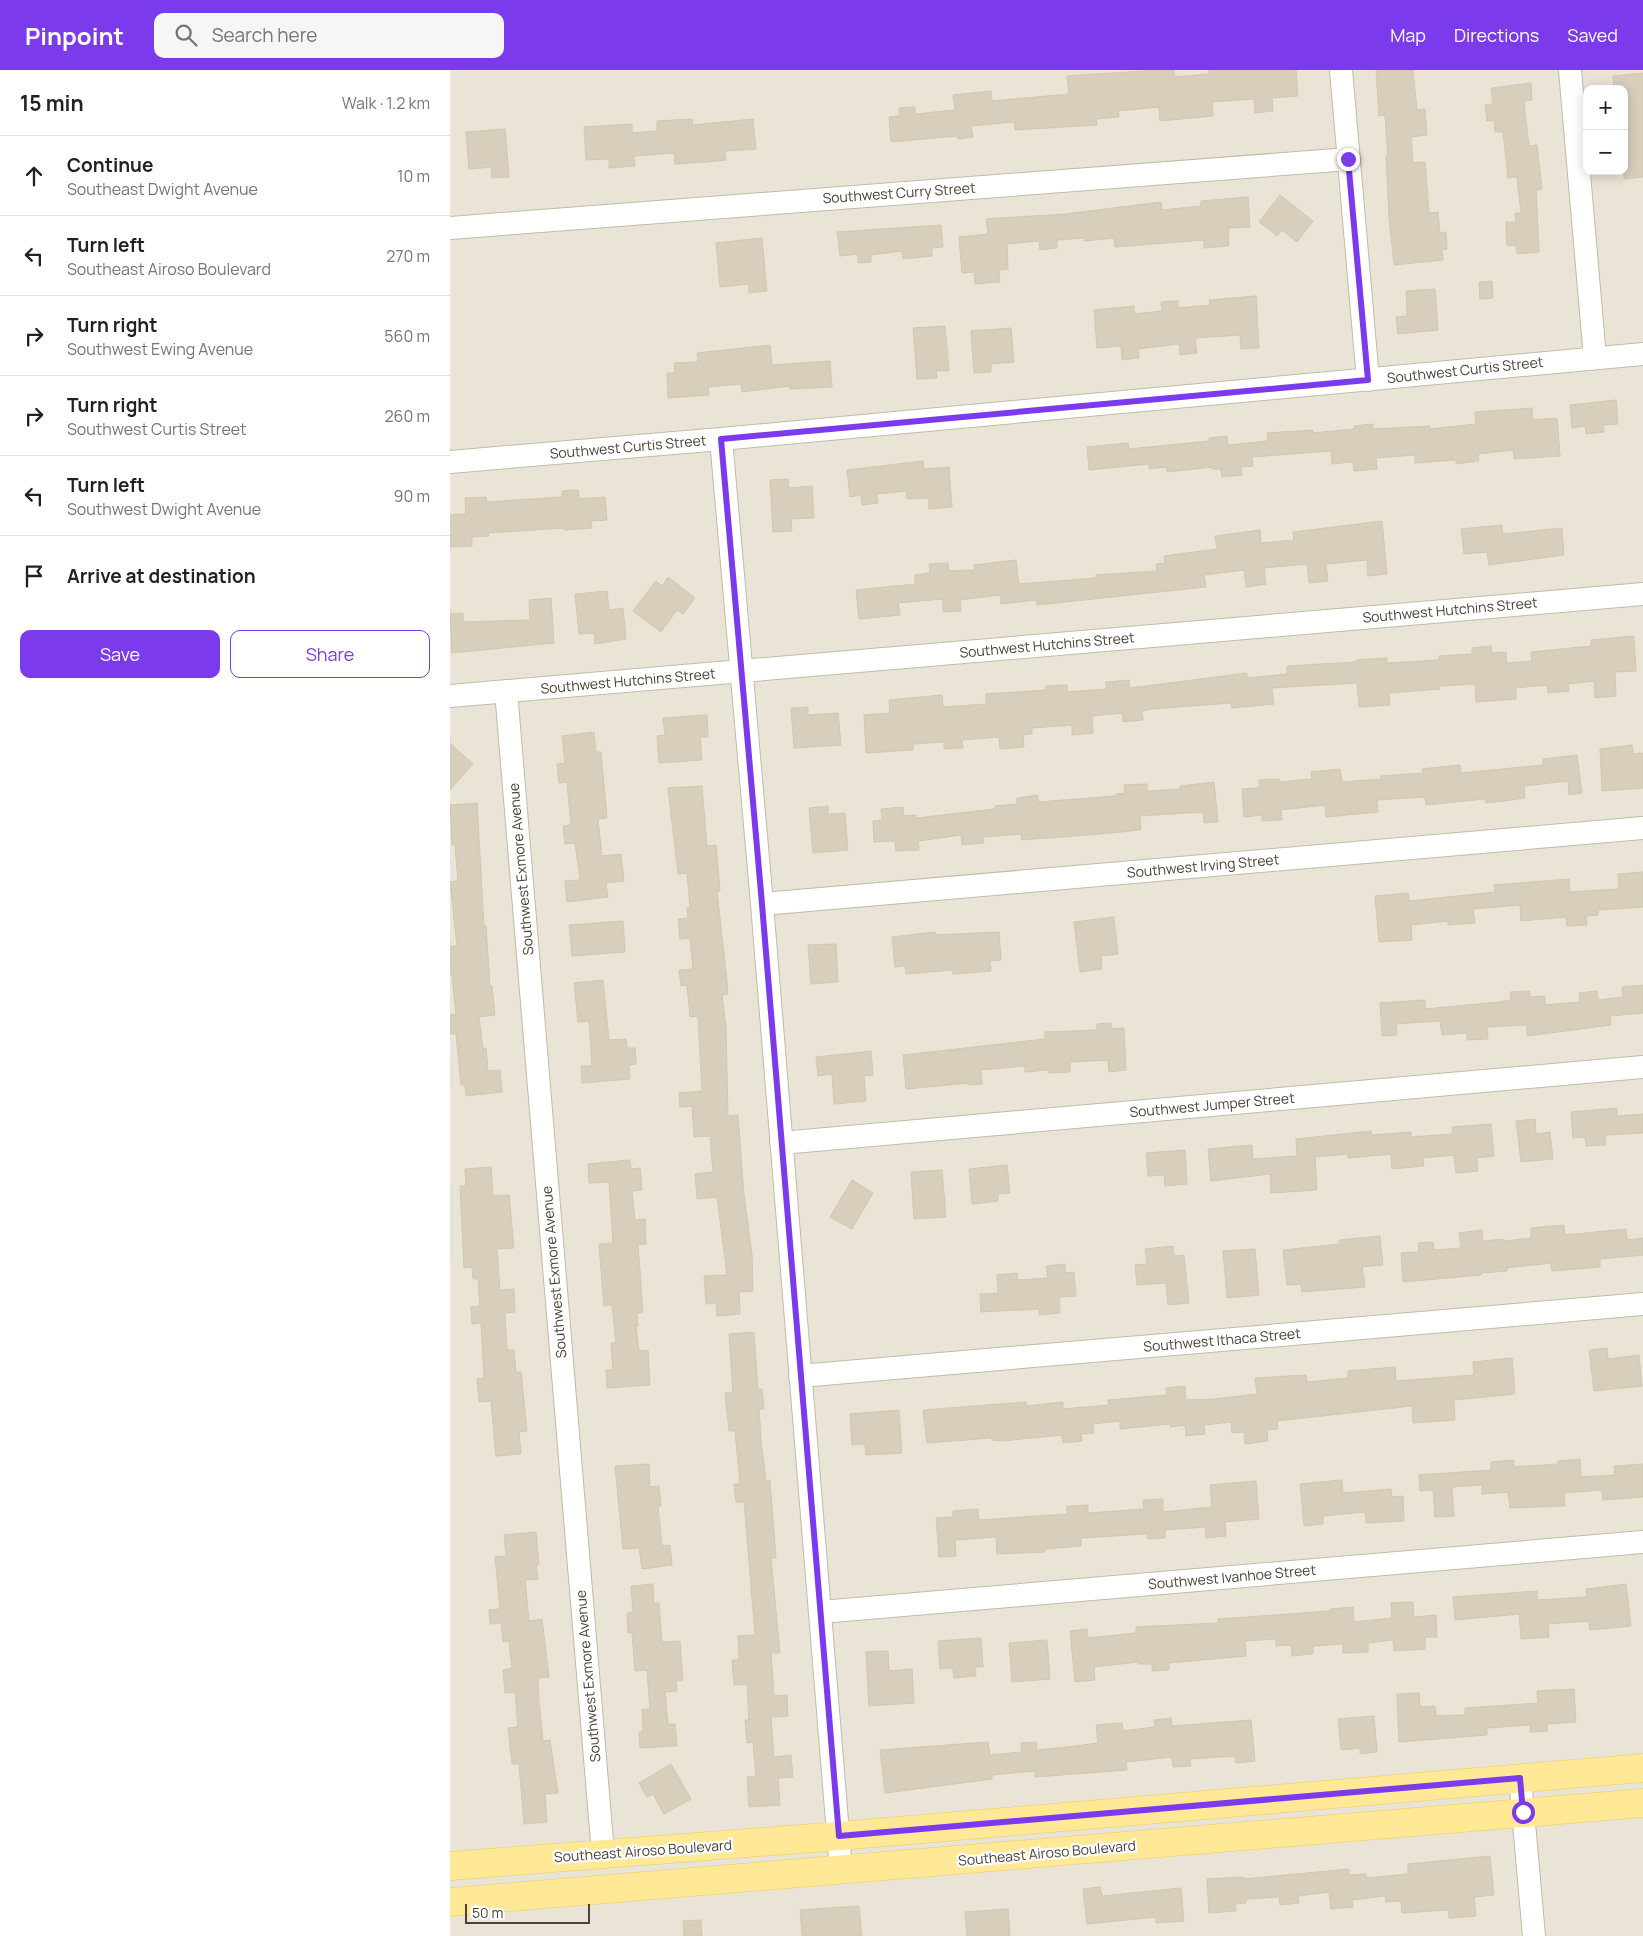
<!DOCTYPE html>
<html lang="en">
<head>
<meta charset="utf-8">
<style>
	body { margin:0; font-family:Manrope,sans-serif; background:#f6f6f6; color:#222 }
	.controls { position:absolute; right:15px; top:15px; display:grid; overflow:hidden; border-radius:10px; box-shadow:0 2px 12px #0003 }
	.controls button { width:45px; height:45px; display:grid; place-items:center; padding:0; border:0; border-bottom:1px solid #e0e0e0; background:#fff; color:#222; font:25px sans-serif }
	.scale { position:absolute; left:15px; bottom:12px; width:125px; box-sizing:border-box; padding-left:5px; border:2px solid #494336; border-top:0; font-size:14px; line-height:18px; white-space:nowrap; color:#494336; -webkit-text-stroke:4px #fff; paint-order:stroke }
	.stop { position:absolute; width:15px; height:15px; margin:-11px; border:4px solid #7c3aed; border-radius:50%; background:#fff }
	.stop.end { background:#7c3aed; border-color:#fff; box-shadow:0 1px 5px #0008 }
	.list { margin:0; padding:0; list-style:none }
	h2 { display:flex; justify-content:space-between; align-items:center; height:65px; margin:0; padding:0 20px; font-size:21px }
	h2 small { font-size:16px; font-weight:400; color:#767676 }
	.list li { display:grid; grid-template-columns:32px 1fr auto; gap:15px; align-items:center; box-sizing:border-box; height:80px; padding:0 20px; border-top:1px solid #e0e0e0 }
	.list b { display:block; font-size:19px; white-space:nowrap }
	.list p { margin:0; font-size:16px; white-space:nowrap; color:#767676 }
	.list em { font-size:16px; font-style:normal; color:#767676 }
	.actions { display:flex; gap:10px; padding:15px 20px }
	.actions a { flex:1; padding:11px 0; border:1px solid #7c3aed; border-radius:10px; text-align:center; font-size:18px; color:#7c3aed }
	.actions .main { background:#7c3aed; color:#fff }
	.icon { flex:none; width:28px; height:28px; fill:none; stroke:currentColor; stroke-width:2; stroke-linecap:round; stroke-linejoin:round }
	.map { position:relative; flex:none; width:1193px; height:1866px; overflow:hidden }
	header { display:flex; align-items:center; gap:30px; box-sizing:border-box; height:70px; padding:0 25px; background:#7c3aed; color:#fff }
	header strong { font-size:24px }
	nav { display:flex; gap:28px; margin-inline-start:auto; font-size:18px }
	.search { width:350px; height:45px; background:#f6f6f6; display:flex; align-items:center; gap:12px; box-sizing:border-box; padding:0 18px; border-radius:10px; color:#767676; font-size:19px }
	main { display:flex }
	aside { flex:1; background:#fff }
	.map>svg:first-child { display:block }
	.residential { fill:#e9e4d5 }
	.building { fill:#d7cfbc; stroke:#d2c7af }
	.lines { fill:none; stroke-linecap:round; stroke-linejoin:round }
	.minor-casing { stroke:#c1bba9; stroke-width:24 }
	.major-casing { stroke:#eccc5f; stroke-width:29 }
	.minor { stroke:#fff; stroke-width:22 }
	.major { stroke:#ffe996; stroke-width:28 }
	.route { stroke:#7c3aed; stroke-width:6 }
	.labels { text-anchor:middle; stroke-width:4.5; stroke-linejoin:round; paint-order:stroke }
	.street-label { font-size:14px; fill:#494336; stroke:#fff }
</style>
</head>
<body>
<header>
<strong>Pinpoint</strong>
<div class="search"><svg class="icon" aria-label="search" viewBox="0 0 24 24"><circle cx="10" cy="10" r="6"/><path d="M15 15l6 6"/></svg>Search here</div>
<nav><a>Map</a><a>Directions</a><a>Saved</a></nav>
</header>
<main>
<aside>
<h2>15 min<small>Walk · 1.2 km</small></h2>
<ul class="list">
<li><svg class="icon" aria-label="ahead" viewBox="0 0 24 24"><path d="M12 20V5M6 11l6-6 6 6"/></svg><div><b>Continue</b><p>Southeast Dwight Avenue</p></div><em>10 m</em></li>
<li><svg class="icon" aria-label="left" viewBox="0 0 24 24"><path d="M17 20v-9H6M10 6l-5 5 5 5"/></svg><div><b>Turn left</b><p>Southeast Airoso Boulevard</p></div><em>270 m</em></li>
<li><svg class="icon" aria-label="right" viewBox="0 0 24 24"><path d="M7 20v-9h11M14 6l5 5-5 5"/></svg><div><b>Turn right</b><p>Southwest Ewing Avenue</p></div><em>560 m</em></li>
<li><svg class="icon" aria-label="right" viewBox="0 0 24 24"><path d="M7 20v-9h11M14 6l5 5-5 5"/></svg><div><b>Turn right</b><p>Southwest Curtis Street</p></div><em>260 m</em></li>
<li><svg class="icon" aria-label="left" viewBox="0 0 24 24"><path d="M17 20v-9H6M10 6l-5 5 5 5"/></svg><div><b>Turn left</b><p>Southwest Dwight Avenue</p></div><em>90 m</em></li>
<li><svg class="icon" aria-label="arrive" viewBox="0 0 24 24"><path d="M6 21V4h12l-3 4 3 4H6"/></svg><div><b>Arrive at destination</b></div></li>
</ul>
<div class="actions"><a class="main">Save</a><a>Share</a></div>
</aside>
<div class="map">
<svg width="1193" height="1866" viewBox="0 0 1193 1866">
	<rect width="100%" height="100%" fill="#f5f2e7"/>
	<path class="residential" d="M0,0H881L888,81L0,150Z
		M900,0H1110L1134,280L927,301Z
		M1129,0H1193V276L1153,278L1138,101H1174V19H1137V85Z
		M890,98L907,302L0,383V167Z
		M1193,293V515L301,592L281,377Z
		M262,379L281,593L0,617V400Z
		M1193,532V750L321,825L302,609Z
		M283,611L378,1758L162,1775L66,628Z
		M47,630L142,1777L0,1787V634Z
		M1193,767V988L340,1063L322,842Z
		M1193,1006V1225L359,1297L341,1081Z
		M1193,1243V1464L380,1532L360,1314Z
		M1193,1481V1689L398,1756L381,1550Z
		M1193,1706V1724L1082,1733L1081,1716Z
		M1062,1717L1063,1735L400,1790L399,1774Z
		M1193,1741V1866H1093L1084,1750Z
		M1065,1752L1074,1866H0V1840Z
		M380,1775L381,1792L0,1823V1804Z"/>
	<path class="building" d="M707,0H724L725,7L759,4V0H846L848,26L822,28L823,41L805,43L804,29L762,32L763,46L710,51L709,37L668,41L669,47L646,49L647,55L565,60L564,52L521,56L523,67L508,69L507,66L441,72L439,47L450,46L449,38L465,37V44L505,40L503,25L541,21L542,31L619,24L617,6Z
		M926,0H963L967,40L975,39L977,65L961,67L963,93L975,92L979,143L988,142L990,163L996,162L997,179L992,180L993,190L944,195L939,147L936,86H938L935,45L929,46Z
		M1193,3V107L1174,109V19H1164L1163,6Z
		M1081,13L1082,30L1074,31L1079,76L1087,75L1092,119L1086,120L1089,182L1067,184L1066,175L1057,176L1056,152H1066L1065,143H1071L1067,107L1058,108L1053,62H1045L1044,50L1037,51L1035,35L1043,34L1041,18Z
		M242,49L243,55L303,49L306,79L275,81L276,90L257,92L225,94L224,83L184,86L185,96L159,98V89L136,90L134,57L182,54V63L207,61V51Z
		M55,59L59,107L42,108L41,97L19,99L16,62Z
		M830,125L863,151L847,172L832,160L827,166L809,152Z
		M798,127L800,157L778,158L779,176L754,178V170L665,177L664,168L634,171V168L607,170V178L590,180L589,171L557,174L558,199L549,200L550,212L525,214L524,202L512,203L509,167L538,164L536,149L615,144L711,132L712,140L751,136V131Z
		M491,155L493,177L482,178V186L453,189L452,181L421,185V192L408,193V184L390,186L387,162Z
		M312,168L317,221L299,223V214L270,217L266,173Z
		M1042,211L1043,228L1030,229L1029,212Z
		M985,219L988,260L948,264L946,247L957,246L956,221Z
		M806,226L809,278L791,279L790,265L745,268L747,283L730,285L729,274L688,279L689,288L672,290L671,276L647,278L644,240L684,236V244L712,241L711,232L728,231V238L760,235L759,230Z
		M495,256L499,301H486L487,308L467,309L463,258Z
		M561,258L564,292L541,294V302L524,303L521,261Z
		M320,275L322,295L380,291L382,317L340,319V316L292,322L291,314L258,317L259,325L218,328L217,303H225L224,293L248,292L247,283Z
		M1166,330L1168,354L1153,355L1154,362L1136,364L1135,356L1122,358L1120,335Z
		M1082,338L1083,350L1107,348L1110,386L1064,389L1063,380L1028,384L1029,391L1006,394V390L965,393V385L926,388L927,399L904,401L903,392L882,394L881,381L802,387L803,396L791,397L792,405L772,407L771,399H762V397L717,402L716,397L699,399V394L639,400L637,377L678,373L679,379L759,371V368L777,366L778,375L818,371L817,363L863,360V363L904,359V356L923,354V359L980,356V359L1026,354L1025,342Z
		M473,391L474,399L499,397L502,437L479,439L478,428L457,429L456,421L427,424L428,433L412,435L411,425L400,427L397,400Z
		M338,409L339,418L362,416L364,448L341,449L342,461L323,462L320,410Z
		M128,420L129,429L155,427L157,450L141,451L142,458L115,460L114,458L38,463L39,466L22,467V476L0,477V445L16,444L15,428L36,427L37,432L112,427V421Z
		M932,451L937,504L918,506L917,490L876,494L878,511L859,513L857,494L814,498L816,514L796,517L794,500L754,505L756,517L587,535L586,530L551,534L550,525L510,530L511,541L493,542V529L448,533L450,545L409,549L406,520L465,514V505L480,503L479,494L498,493L499,501L525,500L524,495L566,490L569,514L646,508V505L707,501L706,494L715,493L714,486L767,479L765,466L810,460L811,473L844,470L843,462Z
		M1052,455L1053,464L1112,458L1114,485L1039,495L1037,482L1014,484L1011,459Z
		M218,507L245,528L233,544L227,540L211,562L183,541L206,511L212,516Z
		M157,521L159,540L173,538L176,569L145,574L144,563L129,564L125,524Z
		M101,528L104,573L2,583L0,544L13,543V552L80,550L79,530Z
		M1184,566L1186,601L1165,602L1166,626L1145,628L1144,611L1118,614L1119,621L1098,623L1097,615L1066,618V629L1026,632L1025,614L989,616L990,619L939,623L940,635L909,637L907,613L822,618L824,634L782,638L781,633L702,639L692,641L693,650L673,652L672,643L642,646L643,663L622,665V655L582,658V664L573,665L574,677L550,679L549,667L512,670L513,678L494,679V672L463,674V680L416,683L414,645L440,643L439,630L492,625L493,637L536,634V624L596,620V616L617,615V622L656,619V612L679,610L680,618L797,603V608L837,604V596L906,592V590L937,588V593L989,590V586L1022,584V578L1041,576L1042,583L1056,582L1057,593L1082,591L1081,582L1141,576V570Z
		M358,637V645L388,643L391,675L344,678L341,638Z
		M257,645L258,667H250L252,690L209,693L207,666L215,665L213,648Z
		M144,662L146,682H151L157,748L148,749L152,786L171,784L174,811L156,813L158,827L117,832L115,811L130,810L125,773L115,774L113,756L121,755L117,712L109,713L107,694L115,693L112,666Z
		M0,673L23,694L0,720Z
		M1182,675L1183,684L1193,683V718L1152,721L1150,679Z
		M1127,685L1132,723L1119,725L1118,711L1074,716L1075,728L1054,731L1036,733L1035,729L976,735L975,727L927,730L928,742L876,747L875,735L831,740L832,750L812,751V745L794,747L792,719L809,718V710L829,709V712L862,709L861,702L890,699L892,712L931,709V706L973,703L972,699L1010,695L1011,703L1093,695V689Z
		M764,712L768,752L754,753L753,742L690,746L691,760L650,764L572,770L571,764L533,767L534,773L512,775L511,765L468,771L469,780L446,781L445,771L424,772L423,751L432,750L431,739L453,737L454,746L466,745V748L545,739V736L567,734V728L588,725V732L666,726V724L675,723L674,715L697,714V721L730,719V716Z
		M252,716L257,776L266,775L270,821H267L277,911L278,924L272,925L276,958L278,1046L288,1045L294,1125L302,1185L303,1221L289,1222L290,1244L267,1246L266,1233L256,1234L254,1206L277,1205L267,1127L247,1129L245,1104L263,1102L260,1066L244,1067L242,1036L230,1037L229,1023L252,1021L248,946L240,947L237,915L231,916L229,900L243,899L240,868L230,869L228,849L238,848L237,838L240,837L237,803L228,804L218,718Z
		M27,733L34,856H36L40,916H42L45,945L29,947L33,979L36,978L38,1001L50,1000L52,1022L16,1026L15,1015H11L6,964H1L0,957V945L6,944L2,905H0V876H7L0,812L8,811L5,775H2L0,735Z
		M378,736V744L395,743L398,780L363,783L359,738Z
		M1193,802V837L1148,840V845L1136,846L1137,855L1117,856L1116,847L1071,851L1070,835L1023,839L1025,853L998,855V851L961,855L962,870L929,872L925,826L958,823L959,831L1045,822L1044,815L1119,809L1120,822L1169,819L1168,804Z
		M664,847L668,884L651,886L652,899L630,902L624,852Z
		M173,851L175,882L122,886L119,855Z
		M485,862V865L549,862L551,890L540,891L541,901L503,904V900L456,904L455,896L445,897L442,867Z
		M386,874L388,912L361,914L358,875Z
		M153,910L159,970L176,969L177,978H185L186,994L179,995L180,1009L132,1013L131,996H142L139,951L128,952L124,913Z
		M1193,915V943L1160,946L1161,955L1077,966V955L1037,957L1038,969L1017,970V963L992,965L990,951L946,954L947,965L932,966L930,933L975,930V939L1050,932L1061,930L1060,922L1079,921L1080,927L1095,926V935L1130,932L1129,923L1147,921L1148,930L1173,927L1172,917Z
		M661,953V959L674,958L676,1000L659,1002L658,990L620,992V1002L598,1003V1000L575,1002V996L531,1000L532,1014L519,1015V1013L456,1019L453,985L595,969V962L647,960V954Z
		M421,981L423,1005L414,1006L416,1031L384,1034L382,1004L368,1006L366,987Z
		M1167,1038V1046L1193,1044V1063L1155,1065L1156,1075L1136,1076L1135,1067L1123,1068L1121,1042Z
		M1085,1049L1086,1064L1100,1062L1103,1089L1071,1092L1066,1051Z
		M1041,1054L1044,1086L1027,1088L1028,1101L1006,1103L1004,1085L973,1088L974,1096L942,1099L941,1084L898,1088V1084L865,1087L867,1120L821,1123L820,1104L761,1111L758,1079L802,1075L803,1089L847,1086L846,1069L921,1061L922,1065L961,1062V1067L1003,1064L1002,1057Z
		M735,1080L737,1114L715,1116L714,1105L698,1106L696,1083Z
		M180,1090L181,1099L190,1098L192,1120L182,1121L185,1150L195,1149L196,1174L188,1175L193,1242L187,1243L188,1256H186L189,1281L198,1280L200,1315L157,1318L156,1300H163L161,1273H166L162,1235L154,1236L149,1174L163,1173L159,1112L139,1113L138,1094Z
		M557,1095L560,1123L548,1124V1131L522,1134L519,1099Z
		M41,1097L43,1126L59,1125L64,1178L47,1179L50,1220L64,1219L65,1242L55,1243L57,1280H64L66,1302H71L77,1361L69,1362L71,1384L46,1386L41,1331L29,1332L27,1309L34,1308L31,1253L22,1254L21,1237L30,1236L28,1209H23L22,1197L14,1198L10,1116H16L15,1099Z
		M492,1100L496,1147L464,1149L461,1102Z
		M402,1110L423,1123L402,1159L380,1147Z
		M1114,1155L1115,1165L1176,1159L1177,1170L1193,1168V1185L1150,1189V1197L1102,1201L1101,1193L1057,1198V1201L1031,1203V1205L953,1212L951,1183L969,1182L968,1173L983,1172L984,1180L1011,1178L1009,1163L1032,1160L1033,1171L1054,1169V1171L1081,1168V1158Z
		M930,1166L933,1195L912,1197L915,1217L852,1222L851,1214L837,1215L833,1180L889,1174V1170Z
		M723,1176L724,1186L734,1185L739,1233L718,1235L716,1213L687,1215L685,1195L697,1194L695,1179Z
		M805,1179L809,1225L777,1228L773,1181Z
		M615,1194V1203L624,1202L626,1226L609,1227L610,1243L589,1245V1239L531,1242L530,1224L548,1223L547,1205L567,1203L568,1210L598,1208L596,1196Z
		M304,1262L308,1320L312,1319L314,1339H309L311,1369L316,1411L320,1410L326,1488H321L330,1583H321L324,1626L337,1625L338,1646L321,1647L324,1687L341,1685L343,1707L328,1708L330,1735L299,1737L297,1707L306,1706L303,1672L297,1673L295,1650H299L297,1614L284,1615L282,1590H289L288,1566L305,1565L294,1432H286L284,1414H290L285,1361H279L275,1323L283,1322L279,1264Z
		M1157,1278L1158,1289L1189,1285L1192,1316L1144,1321L1139,1280Z
		M1062,1288L1065,1324L1004,1330L1005,1350L963,1353L962,1336L827,1351L828,1359L817,1360L818,1371L795,1374L794,1362L782,1363L781,1352L754,1355L755,1364L736,1366L735,1355L720,1357V1354L670,1359V1351L643,1354L644,1363L631,1364L632,1371L613,1373L612,1365L552,1371L542,1370L541,1368L477,1373L473,1340L576,1332L577,1336L613,1332V1339L659,1335L658,1330L717,1325L716,1318L735,1316L736,1330L764,1329L807,1324L805,1308L856,1305L857,1312L898,1308V1301L945,1297L946,1311L1024,1305L1023,1292Z
		M449,1340L452,1383L416,1385L415,1374L402,1375L400,1344Z
		M1130,1389L1131,1407L1165,1405L1164,1396L1193,1394V1427L1153,1430L1152,1420L1114,1423L1115,1436L1060,1438L1058,1422L1032,1424V1415L1002,1417L1004,1446L985,1447L983,1420L970,1421L969,1405L1041,1400V1392L1064,1390V1397L1108,1394V1391Z
		M199,1394L200,1417L209,1416L211,1436H208L212,1476L220,1475L222,1495L192,1499L189,1478L173,1479L165,1396Z
		M892,1410L893,1423L941,1419L942,1427L953,1426L954,1451L916,1453L915,1442L873,1446V1454L854,1456L850,1414Z
		M806,1411L809,1449L775,1452L776,1466L756,1468L755,1457L715,1460V1468L698,1469L697,1464L631,1468V1476L595,1479V1482L547,1484L546,1467L505,1470L506,1486L489,1487L486,1448L503,1447V1441L528,1439L529,1450L617,1444V1436L638,1435V1443L694,1439L693,1430L713,1429V1442L762,1437L760,1415Z
		M86,1462L89,1495H86L88,1509L75,1510L79,1551L92,1549L99,1607L88,1608L89,1631L93,1671L100,1670L108,1723L95,1724L97,1752L74,1754L69,1694H62L58,1658L68,1657L65,1622L55,1623L53,1600L62,1598L59,1571L53,1572L51,1553L40,1554L39,1540L50,1539L45,1487L56,1486L54,1465Z
		M203,1514L204,1533H209L212,1572L230,1571L233,1610L226,1611L227,1621L215,1622L218,1654H225L227,1676L190,1678L189,1662H193L192,1639H200L197,1600L185,1601L182,1562L178,1563L177,1543L183,1542L181,1516Z
		M1176,1514L1181,1556L1140,1560L1139,1551L1098,1554L1099,1567L1071,1569L1069,1544L1005,1550L1003,1527L1087,1521V1530L1137,1527L1136,1519Z
		M963,1532L964,1547L986,1545L987,1567H975V1579L944,1581L943,1570L918,1573V1582L893,1583V1574L863,1576V1584L842,1586L841,1575L826,1576V1569L795,1571L796,1586L719,1593V1600L702,1601V1594H688V1592L644,1597L645,1610L625,1612L620,1561L637,1559L638,1568L686,1563V1557L768,1553V1549L880,1541V1539L903,1537L904,1552L942,1548L941,1533Z
		M531,1568L533,1597H525L526,1606L504,1608L503,1598L490,1599L488,1571Z
		M597,1570L600,1609L562,1612L559,1573Z
		M438,1581L439,1601L462,1599L464,1633L419,1636L416,1582Z
		M1124,1619L1126,1652L1097,1654V1661L1080,1662V1655L1037,1658V1665L949,1672L947,1624L969,1623L970,1637L985,1636L986,1646L1015,1645V1638L1088,1633L1087,1621Z
		M924,1646L927,1682L910,1684V1678L891,1680L888,1649Z
		M721,1648L722,1656L801,1650L805,1691L786,1693L785,1686L740,1689L741,1696L723,1697L722,1687L676,1692L677,1700L585,1707V1701L542,1705V1709L435,1723L430,1680L538,1672L540,1685L572,1682L571,1673L586,1672L587,1680L626,1676L648,1673L646,1655L672,1653L673,1661L705,1657L704,1650Z
		M221,1694L241,1729L214,1744L203,1724L197,1727L189,1713Z
		M1040,1786L1044,1825L1024,1827L1026,1846L999,1848L998,1840L952,1843L951,1831L936,1832L935,1826L902,1830L903,1837L881,1839L879,1822L848,1826L849,1833L830,1835L829,1827L796,1829V1833L785,1834L786,1841L759,1843L757,1809L794,1807V1809L899,1799V1805L916,1804L917,1808L958,1804V1794Z
		M650,1817L652,1826L731,1818L734,1851L706,1853V1847L637,1854L633,1819Z
		M409,1836L412,1866H352L350,1840Z
		M558,1839L560,1866H517L515,1842Z
		M251,1850L252,1866H234L233,1851Z"/>
	<g class="lines">
		<defs>
			<path id="minor" d="M891,0L918,310
				M1120,0L1145,288
				M0,158L899,89
				M271,369L312,834L391,1800
				M0,392L271,369L1193,284
				M56,621L153,1784
				M0,626L1193,524
				M312,834L1193,758
				M331,1073L1193,997
				M350,1306L1193,1234
				M371,1542L1193,1472
				M1070,1708L1084,1866"/>
			<path id="major" d="M0,1796L389,1766L1193,1698
				M0,1832L1193,1733"/>
		</defs>
		<use href="#minor" class="minor-casing"/>
		<use href="#major" class="major-casing"/>
		<use href="#minor" class="minor"/>
		<use href="#major" class="major"/>
	</g>
	<g class="lines">
		<path class="route" d="M898,89L918,310L271,369L312,834L389,1766L1070,1708L1073,1742"/>
	</g>
	<g class="labels">
		<g class="street-label">
			<text transform="translate(449 123) rotate(-4)" y="5">Southwest Curry Street</text>
			<text transform="translate(1015 300) rotate(-6)" y="5">Southwest Curtis Street</text>
			<text transform="translate(178 377) rotate(-5)" y="5">Southwest Curtis Street</text>
			<text transform="translate(1000 540) rotate(-5)" y="5">Southwest Hutchins Street</text>
			<text transform="translate(597 575) rotate(-5)" y="5">Southwest Hutchins Street</text>
			<text transform="translate(178 611) rotate(-5)" y="5">Southwest Hutchins Street</text>
			<text transform="translate(753 796) rotate(-5)" y="5">Southwest Irving Street</text>
			<text transform="translate(71 799) rotate(-95)" y="5">Southwest Exmore Avenue</text>
			<text transform="translate(762 1035) rotate(-5)" y="5">Southwest Jumper Street</text>
			<text transform="translate(104 1202) rotate(-95)" y="5">Southwest Exmore Avenue</text>
			<text transform="translate(772 1270) rotate(-5)" y="5">Southwest Ithaca Street</text>
			<text transform="translate(782 1507) rotate(-5)" y="5">Southwest Ivanhoe Street</text>
			<text transform="translate(138 1606) rotate(-95)" y="5">Southwest Exmore Avenue</text>
			<text transform="translate(193 1781) rotate(-4)" y="5">Southeast Airoso Boulevard</text>
			<text transform="translate(597 1783) rotate(-5)" y="5">Southeast Airoso Boulevard</text>
		</g>
	</g>
</svg>
<div class="controls">
<button>+</button>
<button>−</button>
</div>
<div class="scale">50 m</div>
<div class="stop" style="left:1073px;top:1742px"></div>
<div class="stop end" style="left:898px;top:89px"></div>
</div>
</main>
</body>
</html>
